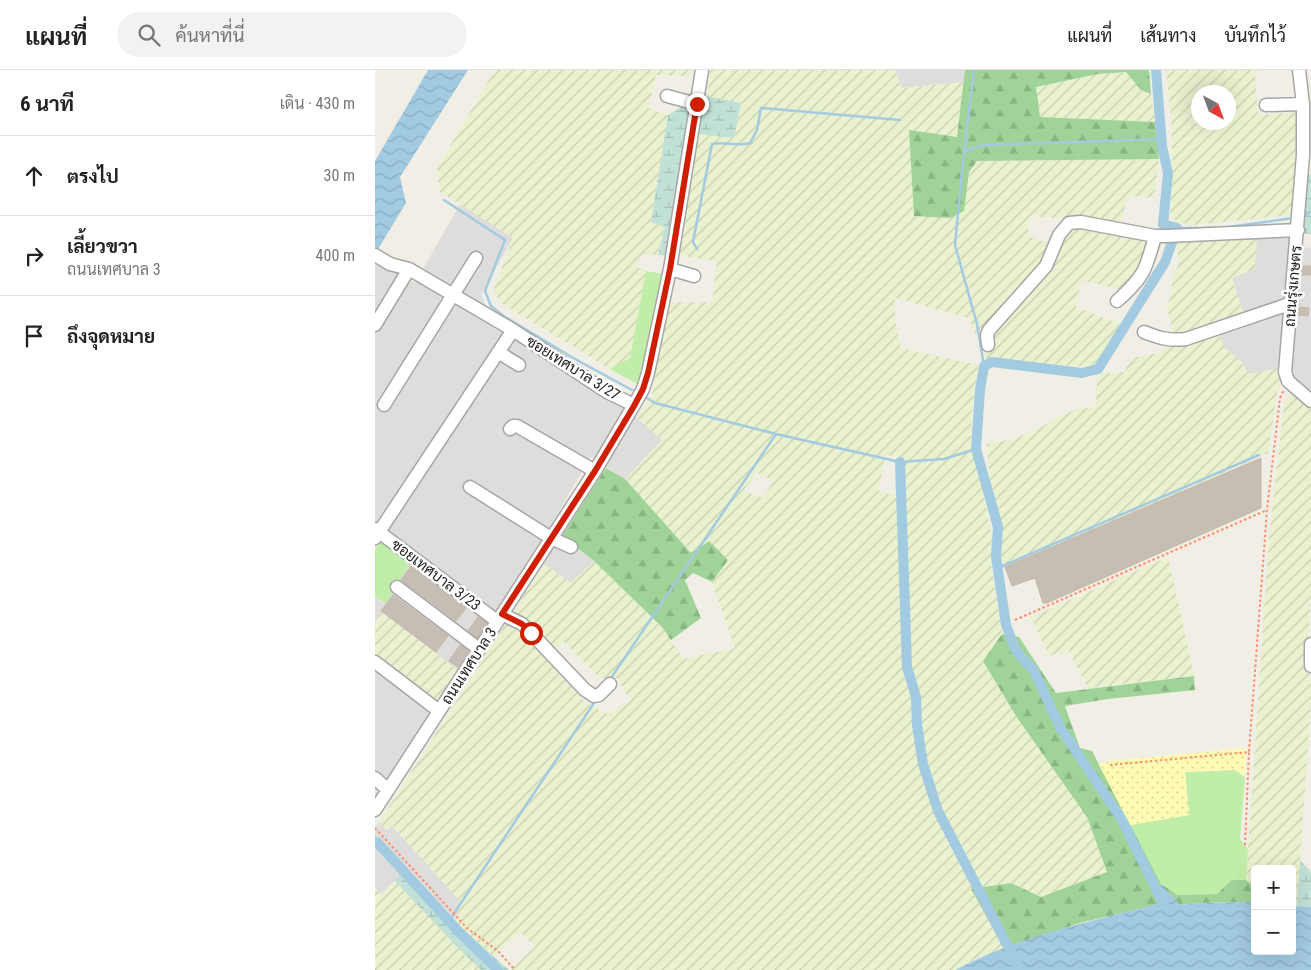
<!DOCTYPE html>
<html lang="th">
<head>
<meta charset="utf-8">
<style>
	body { margin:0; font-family:"Roboto Condensed",Sarabun,sans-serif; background:#f2f2f2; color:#222 }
	.controls { position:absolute; right:15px; bottom:15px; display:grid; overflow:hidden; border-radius:5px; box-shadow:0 5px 20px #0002 }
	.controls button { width:45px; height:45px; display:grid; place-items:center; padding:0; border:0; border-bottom:1px solid #e0e0e0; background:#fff; color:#222; font:25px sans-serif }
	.compass { position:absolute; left:816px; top:15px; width:45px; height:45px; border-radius:50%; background:#fff; box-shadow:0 5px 20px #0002; rotate:139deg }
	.stop { position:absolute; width:15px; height:15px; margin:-11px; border:4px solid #cf1e00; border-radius:50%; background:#fff }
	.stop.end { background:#cf1e00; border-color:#fff; box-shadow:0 1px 5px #0008 }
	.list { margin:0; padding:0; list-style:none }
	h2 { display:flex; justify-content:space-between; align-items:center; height:65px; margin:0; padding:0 20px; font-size:21px }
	h2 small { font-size:16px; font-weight:400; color:#767676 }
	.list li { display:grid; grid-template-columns:32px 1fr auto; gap:15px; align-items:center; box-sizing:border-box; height:80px; padding:0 20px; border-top:1px solid #e0e0e0 }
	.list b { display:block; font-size:19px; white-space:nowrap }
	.list p { margin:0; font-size:16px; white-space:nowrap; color:#767676 }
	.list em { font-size:16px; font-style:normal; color:#767676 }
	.icon { flex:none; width:28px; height:28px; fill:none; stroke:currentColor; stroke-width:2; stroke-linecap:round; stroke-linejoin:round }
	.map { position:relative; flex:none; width:936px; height:900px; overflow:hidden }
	header { display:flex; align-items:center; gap:30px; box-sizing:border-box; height:70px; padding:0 25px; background:#fff; border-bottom:1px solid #e0e0e0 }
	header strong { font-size:24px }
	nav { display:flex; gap:28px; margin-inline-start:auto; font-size:18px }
	.search { width:350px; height:45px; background:#f2f2f2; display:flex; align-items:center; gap:12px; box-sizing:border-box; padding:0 18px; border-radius:28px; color:#767676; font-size:19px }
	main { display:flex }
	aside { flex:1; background:#fff }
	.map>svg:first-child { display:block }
	.residential { fill:#dedddc }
	.farmland { fill:url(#farmland-furrows); fill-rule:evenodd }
	.grass { fill:#c0eea8 }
	.forest { fill:url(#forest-firs) }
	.wetland { fill:url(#wetland-marsh) }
	.sand { fill:url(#sand-dots) }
	.water { fill:url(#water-waves) }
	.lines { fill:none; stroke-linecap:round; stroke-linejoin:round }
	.stream { stroke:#a2cae1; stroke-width:2.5 }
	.canal { stroke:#a2cae1; stroke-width:10 }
	.building { fill:#c6beb4; stroke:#c4b7a6 }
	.minor-casing { stroke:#a6a6a6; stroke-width:15 }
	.path { stroke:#ff8d68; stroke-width:2; stroke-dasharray:2.5 2.5; stroke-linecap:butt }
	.minor { stroke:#fff; stroke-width:12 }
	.route { stroke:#cf1e00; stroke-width:6 }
	.labels { text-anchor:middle; stroke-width:5; stroke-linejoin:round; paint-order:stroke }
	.street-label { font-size:15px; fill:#1f1f1f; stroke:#fff }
</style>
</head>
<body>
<header>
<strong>แผนที่</strong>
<div class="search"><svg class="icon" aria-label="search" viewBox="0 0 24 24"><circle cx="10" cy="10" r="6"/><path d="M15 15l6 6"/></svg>ค้นหาที่นี่</div>
<nav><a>แผนที่</a><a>เส้นทาง</a><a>บันทึกไว้</a></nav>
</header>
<main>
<aside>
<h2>6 นาที<small>เดิน · 430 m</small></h2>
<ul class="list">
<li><svg class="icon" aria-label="ahead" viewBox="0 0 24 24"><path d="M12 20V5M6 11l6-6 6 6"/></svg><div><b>ตรงไป</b></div><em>30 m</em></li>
<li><svg class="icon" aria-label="right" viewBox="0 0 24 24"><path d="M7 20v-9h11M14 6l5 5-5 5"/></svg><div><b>เลี้ยวขวา</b><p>ถนนเทศบาล 3</p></div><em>400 m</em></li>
<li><svg class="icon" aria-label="arrive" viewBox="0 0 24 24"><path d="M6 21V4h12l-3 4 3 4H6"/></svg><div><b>ถึงจุดหมาย</b></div></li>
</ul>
</aside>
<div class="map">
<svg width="936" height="900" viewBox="0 0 936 900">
	<defs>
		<pattern id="farmland-furrows" width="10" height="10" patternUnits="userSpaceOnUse" patternTransform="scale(1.25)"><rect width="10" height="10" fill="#e9f1cf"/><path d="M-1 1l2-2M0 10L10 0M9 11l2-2" fill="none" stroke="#c7ceb1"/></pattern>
		<pattern id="forest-firs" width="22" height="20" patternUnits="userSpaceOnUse" patternTransform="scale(1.25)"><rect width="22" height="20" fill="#a0d397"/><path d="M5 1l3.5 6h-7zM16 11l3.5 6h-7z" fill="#89b582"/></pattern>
		<pattern id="wetland-marsh" width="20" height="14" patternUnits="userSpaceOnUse" patternTransform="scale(1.25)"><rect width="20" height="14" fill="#c1e0d6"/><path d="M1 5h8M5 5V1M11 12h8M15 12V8" fill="none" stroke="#a5c0b7"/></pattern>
		<pattern id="sand-dots" width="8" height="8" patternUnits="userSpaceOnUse" patternTransform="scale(1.25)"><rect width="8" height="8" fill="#fffbb5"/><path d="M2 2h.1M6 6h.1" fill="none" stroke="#dad79b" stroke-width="1.8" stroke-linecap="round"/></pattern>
		<pattern id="water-waves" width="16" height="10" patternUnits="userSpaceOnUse" patternTransform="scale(1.25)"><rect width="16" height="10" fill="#a2cae1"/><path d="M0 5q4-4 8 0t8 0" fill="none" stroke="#8badc1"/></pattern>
	</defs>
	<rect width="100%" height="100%" fill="#f1efe5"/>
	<path class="residential" d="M520,0H590L589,12L527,18Z
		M85,134L138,168L106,225L112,237L252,326L262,348L288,370L250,409L215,387L174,459L187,466L219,491L196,513L159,487L85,602L6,542L0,553V527L10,533L6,470L0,480V192L40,213Z
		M927,163V177L936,178V325L904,298L873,304L867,292L849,278L845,266L867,254L868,242L857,208L882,166Z
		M0,584L63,636L0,731Z
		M4,752L12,760L17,756L85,831L80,852L0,763V757Z
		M0,779L25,803L20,811L6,824L0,818Z"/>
	<path class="farmland" d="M120,0H316L315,6L281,5L273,38L293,45L276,152L290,157L283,185L268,184L261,196L271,201L255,288L235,299L129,235L118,222L138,168L64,121L62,98Z
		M335,0H520L527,18L589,12L582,68L535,61L539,146L589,141L594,102L602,91L784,89L779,128L753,126L746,152L654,146L653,166L673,173L691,169L696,155L763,168L775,172L787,174L762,224L706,210L701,237L745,254L728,285L716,297L612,290L594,248L520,228V251L526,278L603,295L597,341L596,368L618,471L616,495L627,564L608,591L641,646L712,747L732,802L665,827L636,813L596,820L629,878L604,887L580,900H135L160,877L146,862L118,887L80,852L85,831L18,756L12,760L4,752L169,494L196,513L219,491L287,557L309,589L360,578L337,512L353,490L316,483L250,409L287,370L262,348L277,325L292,232H337L342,191L305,186L323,64L359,67L366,33L332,26ZM511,385L525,387L519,425L503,421ZM382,403L398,410L389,428L368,421ZM189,572L225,608H242L255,631L232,644L209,631L170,588Z
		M791,0H887L880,3L883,45L922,42L918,145L818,155L802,152L795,146L797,92L796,47ZM824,22H854V52H824Z
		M751,2L766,20L776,24L780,52L665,47L661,17L723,4Z
		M882,166L880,199L857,208L868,242L867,254L845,266L849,278L867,292L873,304L904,298L907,300V314L902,322L893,383L703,467L627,498L625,474L627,454L615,413L612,374L641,368L670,355L679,349L703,338L721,337L722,304L749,302L757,288L788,282L798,264L792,238L796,224L797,210L804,193L801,173Z
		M919,324L936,338V529L931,593L934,605L936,608V631L922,836H917V799H880V824L879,817L871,810L894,467L909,333L914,325Z
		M793,487L819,606L713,618L693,580L674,586L656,547Z
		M6,541L85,602L63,636L0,584V553Z
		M20,811L83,878L106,900H0V818L6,824Z"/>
	<path class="grass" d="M271,201L289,204L273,282L264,315L235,299L255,288Z
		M6,470L36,492L11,533L0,527V480Z
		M860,700L870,707L865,769L873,779L871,810H856L842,824L803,825L786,814L755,755L814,745L810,702Z"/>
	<path class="forest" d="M590,0H774L776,24L766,20L751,2L723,4L661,17L665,47L780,52L784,89L602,91L594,102L589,141L575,148L539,146L534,60L582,67Z
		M231,398L250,409L316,483L334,471L353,490L337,512L318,503L310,510L326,548L296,570L287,557L219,491L187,466Z
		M627,564L644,567L681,623L819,606L820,620L733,629L690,636L705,678L717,681L786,814L803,825L842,824L856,810H871L879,817L880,832L824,833L805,835L784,821V834L705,853L629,878L596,819L636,813L666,827L732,802L712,747L641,646L608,591Z"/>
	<path class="wetland" d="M332,26L366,33L359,68L323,64Z
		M309,35L315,39L291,186L283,185L290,157L276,152L293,45Z
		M936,104V164L927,163L930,105Z
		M0,763L80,852L134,900H106L83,878L20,811L25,803L0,779Z
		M925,790L936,802V837L922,836Z"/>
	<path class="sand" d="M871,678L870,707L860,700L810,702L814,745L755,755L724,695L732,691Z"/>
	<path class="water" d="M53,0H93L25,107L31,133L0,184V91Z
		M786,814L805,835L824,833L880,832V881H917V836L936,837V900H580C644,866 714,852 783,834Z"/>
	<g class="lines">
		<path class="stream" d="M589,81L599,0
			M69,130L130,170L110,221L116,236L130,247L200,289L257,320
			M928,144L936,142
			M854,157L918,148
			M802,158H839
			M322,179L318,172L337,74C350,71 362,77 375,73L382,60L386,38L525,50
			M609,296L602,254L580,175L589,81L609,75L787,69
			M272,328L280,333L401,364L525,392L569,389L601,379
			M623,498L884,385
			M234,611L401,364
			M74,851L221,630"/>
		<path class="canal" d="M781,0L787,76L793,103L788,154L802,158L790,192L723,299L707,303L617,292L609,296L605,320L601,379L623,457L621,487L631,555L641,581L659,601L685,657L747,750L790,837
			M525,392L532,597L541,627L542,655L548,694L563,741L645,900
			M0,772L3,773L83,861L123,900"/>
	</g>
	<path class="building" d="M927,196H936V205H926Z
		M924,237L934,238L933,246L923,245Z
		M886,388V438L672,533H668L660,508L637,516L630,497Z
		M36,496L91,538L81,551L26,510Z
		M18,525L73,566L61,582L6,541Z
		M103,547L112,553L102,568L93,561Z
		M85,575L93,581L83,597L74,591Z"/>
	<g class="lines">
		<defs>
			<path id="minor" d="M924,0L928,34V85L910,302L913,311L936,331
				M292,26L322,34
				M891,35L928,34
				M0,185L15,194L34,199L138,260L232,322L259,335
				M295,199L319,206
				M742,231C769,207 771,200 780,166
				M0,255L34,199
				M769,262C784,268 794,271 811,269L917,233
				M613,275L612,265L614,260L671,196L684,165L694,153L706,152L780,166H792L923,160
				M123,282L144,295
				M9,335L101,188
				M135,359L138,356H142L220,401
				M95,417L176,468L196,477
				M0,459L122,551
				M0,468L138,260
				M22,517L104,579
				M127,544L147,554L156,563L210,620L219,626L224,625L235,614
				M936,574V596
				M0,592L64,641
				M0,708L13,720
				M0,740L220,401L259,335L268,319L273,303L295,199L327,0"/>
		</defs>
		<use href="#minor" class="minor-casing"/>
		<path class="path" d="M640,550L892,440
			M735,695L874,682L892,440L905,328L909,320
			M0,758L92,858L123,881L140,900
			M870,775L874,682"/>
		<use href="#minor" class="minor"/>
	</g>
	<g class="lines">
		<path class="route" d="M156,563L147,554L127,544L220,401L259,336L268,319L273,303L295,199L322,34"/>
	</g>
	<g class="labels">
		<g class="street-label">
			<text transform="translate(918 216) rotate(-85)" y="5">ถนนรุ่งเกษตร</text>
			<text transform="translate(198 298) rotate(32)" y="5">ซอยเทศบาล 3/27</text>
			<text transform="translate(61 505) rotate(37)" y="5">ซอยเทศบาล 3/23</text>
			<text transform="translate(94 596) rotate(-57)" y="5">ถนนเทศบาล 3</text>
		</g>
	</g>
</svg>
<div class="controls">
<button>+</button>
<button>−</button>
</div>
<svg class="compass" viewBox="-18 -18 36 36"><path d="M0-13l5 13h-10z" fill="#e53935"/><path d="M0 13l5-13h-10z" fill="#767676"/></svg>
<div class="stop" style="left:156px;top:563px"></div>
<div class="stop end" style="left:322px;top:34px"></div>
</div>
</main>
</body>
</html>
